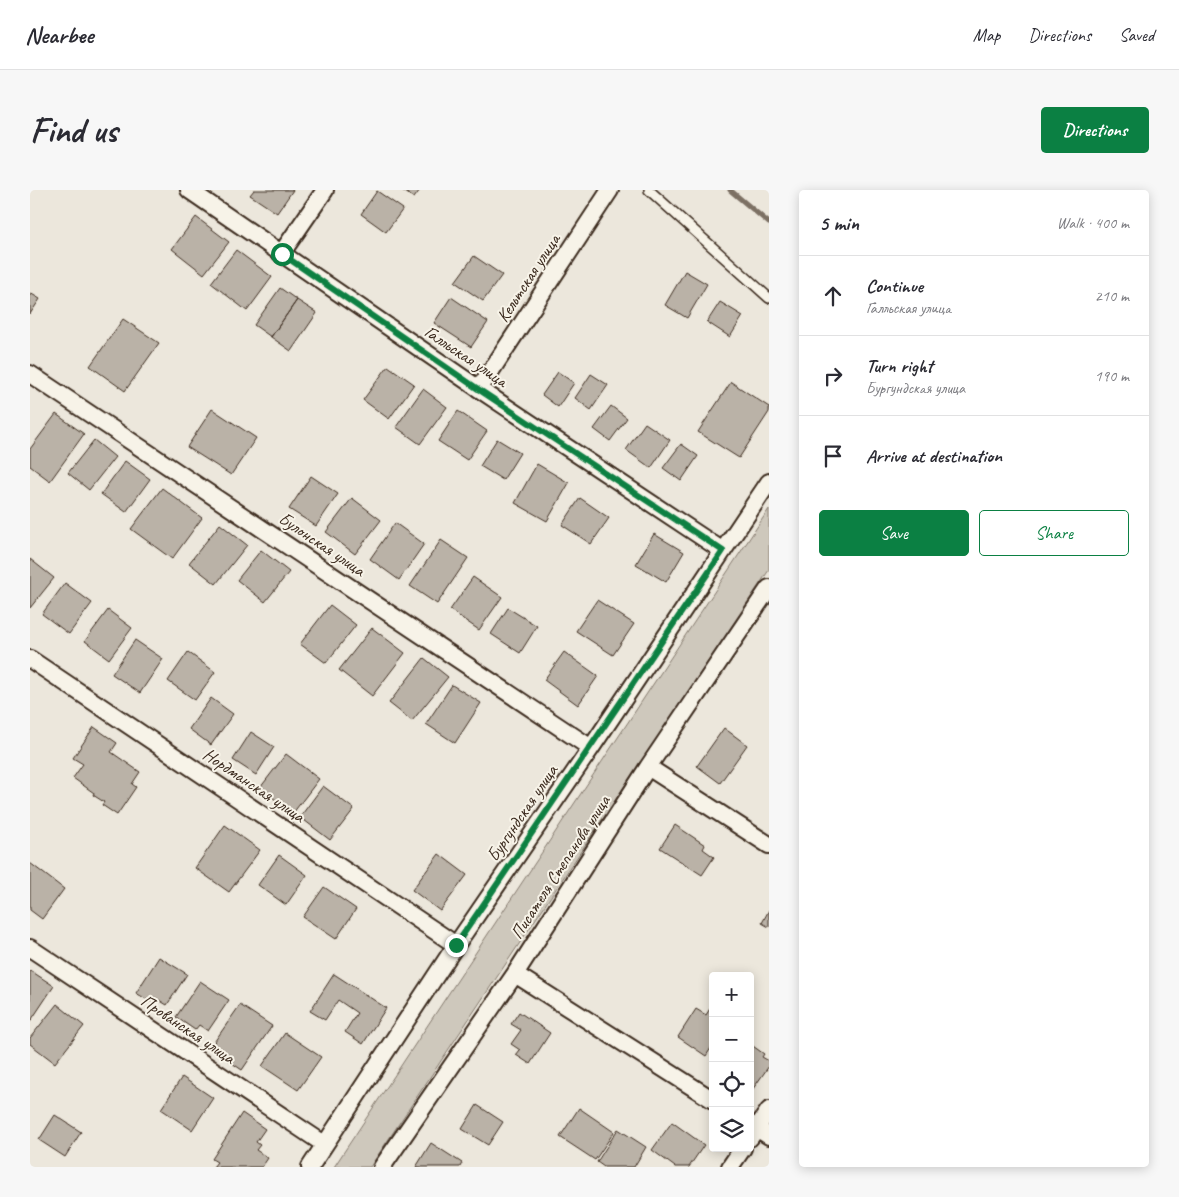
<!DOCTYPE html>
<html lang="en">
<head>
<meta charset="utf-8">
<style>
	body { margin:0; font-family:Caveat,sans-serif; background:#f7f7f7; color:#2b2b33 }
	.controls { position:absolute; right:15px; bottom:15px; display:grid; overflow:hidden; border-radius:5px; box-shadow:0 2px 12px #0003 }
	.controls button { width:45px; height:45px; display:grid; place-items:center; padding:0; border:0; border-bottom:1px solid #e1e1e2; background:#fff; color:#2b2b33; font:25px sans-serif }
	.stop { position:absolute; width:15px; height:15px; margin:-11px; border:4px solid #0b8043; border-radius:50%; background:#fff }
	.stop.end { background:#0b8043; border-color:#fff; box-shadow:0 1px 5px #0008 }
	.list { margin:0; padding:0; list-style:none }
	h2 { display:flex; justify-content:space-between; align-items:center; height:65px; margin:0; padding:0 20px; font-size:21px }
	h2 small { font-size:16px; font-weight:400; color:#7c7c81 }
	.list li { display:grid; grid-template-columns:32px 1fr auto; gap:15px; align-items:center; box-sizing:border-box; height:80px; padding:0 20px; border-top:1px solid #e1e1e2 }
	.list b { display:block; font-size:19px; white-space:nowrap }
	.list p { margin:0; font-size:16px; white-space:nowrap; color:#7c7c81 }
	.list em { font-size:16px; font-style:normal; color:#7c7c81 }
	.actions { display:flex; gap:10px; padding:15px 20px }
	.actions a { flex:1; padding:11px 0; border:1px solid #0b8043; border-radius:5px; text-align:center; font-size:18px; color:#0b8043 }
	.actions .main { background:#0b8043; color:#fff }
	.icon { flex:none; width:28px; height:28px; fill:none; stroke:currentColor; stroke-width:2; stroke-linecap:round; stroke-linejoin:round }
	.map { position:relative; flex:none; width:739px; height:977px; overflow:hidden; border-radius:5px }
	header { display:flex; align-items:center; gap:30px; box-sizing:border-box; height:70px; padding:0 25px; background:#fff; border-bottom:1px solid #e1e1e2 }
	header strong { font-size:24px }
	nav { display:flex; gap:28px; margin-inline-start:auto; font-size:18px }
	.intro { display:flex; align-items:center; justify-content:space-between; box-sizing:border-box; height:120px; padding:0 30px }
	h1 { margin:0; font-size:35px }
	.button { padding:12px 22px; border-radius:5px; background:#0b8043; color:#fff; font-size:18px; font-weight:700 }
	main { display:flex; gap:30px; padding:0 30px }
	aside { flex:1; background:#fff; border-radius:5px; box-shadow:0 2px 12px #0003 }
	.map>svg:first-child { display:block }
	.green { fill:#cec8bc; stroke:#84796d }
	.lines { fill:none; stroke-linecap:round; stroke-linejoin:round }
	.stream { stroke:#7c7064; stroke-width:5 }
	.building { fill:#bab2a7; stroke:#3b2a1e }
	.service-casing { stroke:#3b2a1e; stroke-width:12 }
	.minor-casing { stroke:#3b2a1e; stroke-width:20 }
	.service { stroke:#f7f3e8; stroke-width:9 }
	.minor { stroke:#f7f3e8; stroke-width:16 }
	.route { stroke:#0b8043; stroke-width:6 }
	.labels { text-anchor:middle; stroke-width:4; stroke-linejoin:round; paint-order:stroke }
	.street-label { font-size:18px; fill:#3b2a1e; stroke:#f7f3e8 }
</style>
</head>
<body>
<header>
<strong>Nearbee</strong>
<nav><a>Map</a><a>Directions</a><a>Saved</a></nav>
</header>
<div class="intro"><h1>Find us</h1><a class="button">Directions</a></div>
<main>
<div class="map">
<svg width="739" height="977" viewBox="0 0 739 977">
	<rect width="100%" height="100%" fill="#ece7dc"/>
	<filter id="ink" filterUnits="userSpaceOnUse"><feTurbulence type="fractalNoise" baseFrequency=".02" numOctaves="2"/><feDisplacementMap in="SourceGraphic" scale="10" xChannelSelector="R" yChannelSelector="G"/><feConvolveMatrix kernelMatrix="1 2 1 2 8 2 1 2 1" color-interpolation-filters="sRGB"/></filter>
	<g filter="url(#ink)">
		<path class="green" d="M739,319V380L340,977H304Z"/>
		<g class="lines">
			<path class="stream" d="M700,0L739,33"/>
		</g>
		<path class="building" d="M224,0H263L247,23L220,5Z
			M372,0H390L384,8Z
			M347,1L373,19L356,42L331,24Z
			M166,27L199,52L174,84L142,59Z
			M206,60L242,87L217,121L181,93Z
			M444,66L472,85L453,111L425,92Z
			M655,81L677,94L657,128L635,115Z
			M250,98L267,110L241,147L224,135Z
			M0,103L10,109L0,124Z
			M421,107L458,132L441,157L404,133Z
			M267,110L287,123L261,161L241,147Z
			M690,112L713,126L700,147L677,132Z
			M93,129L129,153L95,201L60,176Z
			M358,176L384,194L359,229L333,210Z
			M528,182L544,193L528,217L512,205Z
			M561,184L578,195L561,220L545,208Z
			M701,192L739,217V222L709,268L668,242Z
			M393,199L417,217L390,254L366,237Z
			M581,216L597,228L580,251L564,239Z
			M182,219L226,248L201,285L157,257Z
			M428,221L457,241L437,270L408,251Z
			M26,224L54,244L20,291L0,276V259Z
			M615,233L640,250L621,278L596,260Z
			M467,249L490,263L473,290L450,276Z
			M64,250L85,267L59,300L38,283Z
			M651,254L668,266L651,291L633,278Z
			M95,271L120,289L96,322L71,304Z
			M507,274L539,293L517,331L485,313Z
			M281,286L308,304L286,336L259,319Z
			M132,298L172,328L142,369L101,339Z
			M322,308L351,330L325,364L296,342Z
			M550,308L579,328L561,354L532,335Z
			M365,333L394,354L369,390L340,369Z
			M190,334L217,355L186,394L159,373Z
			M624,344L654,362L636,392L606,374Z
			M411,350L438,368L407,414L380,396Z
			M231,360L259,382L235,412L207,390Z
			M0,369L24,388L0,418Z
			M443,387L472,407L449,440L420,420Z
			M35,393L62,413L39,444L12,424Z
			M567,410L604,434L583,465L546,441Z
			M300,415L326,435L296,473L270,454Z
			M478,418L507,436L490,463L461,444Z
			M78,420L102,438L79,469L55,451Z
			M342,438L375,463L342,506L309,480Z
			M105,450L133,469L110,503L82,484Z
			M158,462L185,482L165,510L138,491Z
			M534,462L568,486L548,515L514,490Z
			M394,468L418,487L382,531L359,513Z
			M422,495L451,513L425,553L396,534Z
			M181,508L203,524L181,555L159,539Z
			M64,537L87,553L81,562L110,582L102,594L106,597L87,625L72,615L74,612L63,605L64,603L43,588L53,574L43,568Z
			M694,538L717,555L690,593L667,576Z
			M221,542L244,557L226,585L203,570Z
			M256,564L289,589L263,623L230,598Z
			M293,596L324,619L300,650L270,627Z
			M195,635L230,660L199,702L165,678Z
			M645,635L675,655L673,659L684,667L672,685L630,658Z
			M409,664L437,685L410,721L382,700Z
			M249,665L277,685L256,715L228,695Z
			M0,673L34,699L12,729L0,720Z
			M294,697L326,719L306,749L273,727Z
			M739,720V737L732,733Z
			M129,767L157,784L137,815L124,807L121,812L106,803Z
			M1,781L24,796L0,832V782Z
			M304,784L356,818L333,854L315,842L327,823L308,810L295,830L280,821Z
			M170,791L199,810L178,841L169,835L165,840L146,827Z
			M27,814L54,836L25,873L0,854V848Z
			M210,815L242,836L212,880L180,858Z
			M681,817L683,818V855L676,866L648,847L666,819L676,825Z
			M489,822L520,843L500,874L486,865L490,860L481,854L491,840L481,834Z
			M255,843L291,867L268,900L232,876Z
			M720,854L734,864L732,867L739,871V876L720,903Z
			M152,887L183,908L162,940L131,919Z
			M447,915L473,932L458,955L432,939Z
			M549,918L584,942L565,970L530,947Z
			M212,923L235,939L226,952L230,955L226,960L238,968L232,977H183L187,972L182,969Z
			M25,925L51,942L35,967L9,950Z
			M642,932L674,955L659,977H645L622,960Z
			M588,939L616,957L604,977H574L567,972Z
			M401,953L432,973L430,977H386Z"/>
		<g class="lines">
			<defs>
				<path id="service" d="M619,0L739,108"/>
				<path id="minor" d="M159,0L449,199L693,361
					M251,64L295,0
					M0,184L561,558
					M449,199L580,0
					M0,469L426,755
					M618,577L739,655
					M0,758L294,954
					M485,784L683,910
					M720,934L739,946
					M720,948L739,920
					M280,977L426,755L561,558L739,292
					M352,977L485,784L618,577L739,398
					M700,977L713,958"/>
			</defs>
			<use href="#service" class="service-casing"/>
			<use href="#minor" class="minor-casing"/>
			<use href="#service" class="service"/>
			<use href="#minor" class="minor"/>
		</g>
	</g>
	<g class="lines" filter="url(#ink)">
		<path class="route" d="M252,64L448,199L693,361L426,755"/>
	</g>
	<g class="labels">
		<g class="street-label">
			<text transform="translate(498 88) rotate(-57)" y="6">Кельтская улица</text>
			<text transform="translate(436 166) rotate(34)" y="6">Галльская улица</text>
			<text transform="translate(292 354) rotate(34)" y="6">Булонская улица</text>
			<text transform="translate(224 595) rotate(34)" y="6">Нордманская улица</text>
			<text transform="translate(492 623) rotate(-56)" y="6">Бургундская улица</text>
			<text transform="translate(530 677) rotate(-57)" y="6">Писателя Степанова улица</text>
			<text transform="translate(158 839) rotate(34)" y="6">Прованская улица</text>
		</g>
	</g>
</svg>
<div class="controls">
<button>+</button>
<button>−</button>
<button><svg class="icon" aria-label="locate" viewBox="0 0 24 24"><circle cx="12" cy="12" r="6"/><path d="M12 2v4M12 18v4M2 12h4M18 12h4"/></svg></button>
<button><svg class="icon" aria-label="layers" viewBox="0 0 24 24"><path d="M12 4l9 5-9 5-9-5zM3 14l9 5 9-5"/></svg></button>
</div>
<div class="stop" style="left:252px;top:64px"></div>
<div class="stop end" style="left:426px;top:755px"></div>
</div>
<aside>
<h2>5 min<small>Walk · 400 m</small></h2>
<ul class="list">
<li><svg class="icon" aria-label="ahead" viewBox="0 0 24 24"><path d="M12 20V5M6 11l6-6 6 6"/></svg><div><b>Continue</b><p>Галльская улица</p></div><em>210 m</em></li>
<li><svg class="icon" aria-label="right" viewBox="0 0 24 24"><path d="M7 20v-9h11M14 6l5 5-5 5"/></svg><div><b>Turn right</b><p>Бургундская улица</p></div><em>190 m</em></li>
<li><svg class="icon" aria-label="arrive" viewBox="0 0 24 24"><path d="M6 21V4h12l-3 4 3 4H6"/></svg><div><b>Arrive at destination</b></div></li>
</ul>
<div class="actions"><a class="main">Save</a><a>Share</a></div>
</aside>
</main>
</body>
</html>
